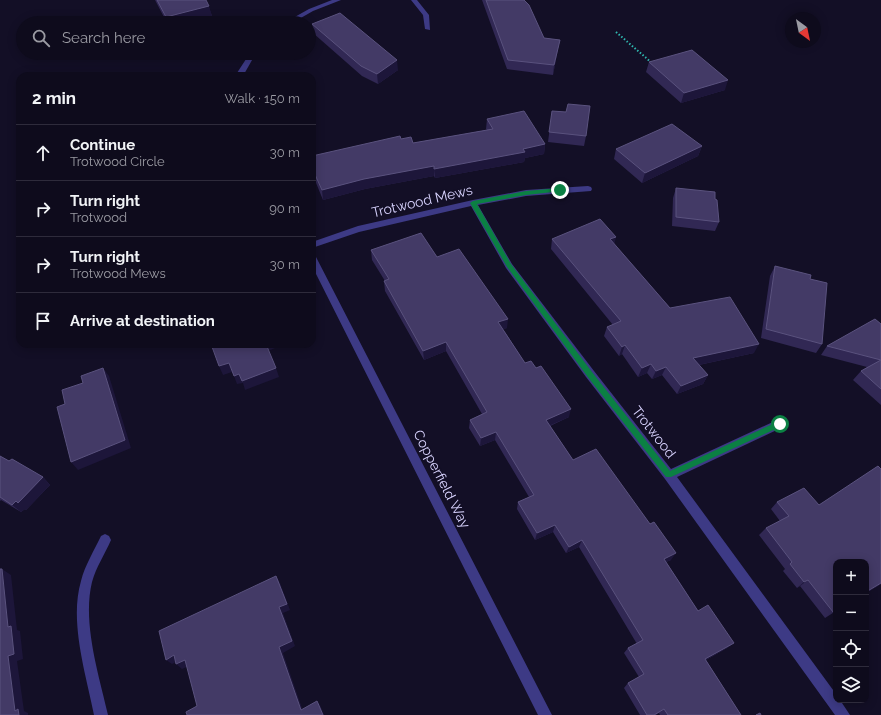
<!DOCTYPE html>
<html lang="en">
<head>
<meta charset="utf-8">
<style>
	body { margin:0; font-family:Raleway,sans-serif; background:#171425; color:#f1f3f6 }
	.controls { position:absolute; right:12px; bottom:12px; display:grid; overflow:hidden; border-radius:8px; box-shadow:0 2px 10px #0003 }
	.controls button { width:36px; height:36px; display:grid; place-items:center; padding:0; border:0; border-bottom:1px solid #2e2b3b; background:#0e0b1c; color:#f1f3f6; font:20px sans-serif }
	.compass { position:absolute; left:785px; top:12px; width:36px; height:36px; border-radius:50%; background:#0e0b1c; box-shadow:0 2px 10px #0003; rotate:147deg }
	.stop { position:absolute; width:12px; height:12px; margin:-9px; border:3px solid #0b8043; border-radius:50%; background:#fff }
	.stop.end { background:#0b8043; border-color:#fff; box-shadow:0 1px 4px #0008 }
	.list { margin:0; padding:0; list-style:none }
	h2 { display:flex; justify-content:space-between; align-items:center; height:52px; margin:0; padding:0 16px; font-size:17px }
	h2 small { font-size:13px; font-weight:400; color:#9b9ba3 }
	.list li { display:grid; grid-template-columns:26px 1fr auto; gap:12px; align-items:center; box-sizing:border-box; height:56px; padding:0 16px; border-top:1px solid #2e2b3b }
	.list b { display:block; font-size:15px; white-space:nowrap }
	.list p { margin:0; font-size:13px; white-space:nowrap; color:#9b9ba3 }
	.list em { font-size:13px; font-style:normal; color:#9b9ba3 }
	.icon { flex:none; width:22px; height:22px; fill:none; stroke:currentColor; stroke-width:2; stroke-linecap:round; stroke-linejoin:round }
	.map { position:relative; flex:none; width:881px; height:715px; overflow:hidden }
	.search { position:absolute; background:#0e0b1c; box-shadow:0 2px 10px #0003; left:16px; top:16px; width:300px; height:44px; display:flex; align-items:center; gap:10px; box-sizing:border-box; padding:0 14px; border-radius:22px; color:#9b9ba3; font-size:15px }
	.panel { position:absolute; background:#0e0b1c; box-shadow:0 2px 10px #0003; left:16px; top:72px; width:300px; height:276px; border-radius:12px }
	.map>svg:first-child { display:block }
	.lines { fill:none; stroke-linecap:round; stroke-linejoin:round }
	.path { stroke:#2fb8b0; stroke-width:2; stroke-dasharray:1.5 2; stroke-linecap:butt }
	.minor { fill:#3d3a85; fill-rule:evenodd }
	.wall { fill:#312854 }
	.shaded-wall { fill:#1d163a }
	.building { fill:#433a66; stroke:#5a527e }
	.route { fill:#0b8043 }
	.labels { text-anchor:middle; stroke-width:3; stroke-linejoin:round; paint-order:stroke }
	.street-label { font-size:14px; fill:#d9d4ff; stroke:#130f26 }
</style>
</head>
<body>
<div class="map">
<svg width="881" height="715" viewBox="0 0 881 715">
	<rect width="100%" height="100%" fill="#130f26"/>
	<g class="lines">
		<path class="path" d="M616,32L652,63"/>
		<path class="minor" d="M332,0H341L313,11L292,23H284L309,9Z
			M411,0H417L429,15L430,30L425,29L423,15Z
			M250,53H256L243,76H235Z
			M588,186L591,187L592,189L591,191L526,196L478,205L512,264L594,371L671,469L775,421L779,419L783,421L784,424L783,427L677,477L836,694V700H840L850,715H835L665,479L586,377L506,268L471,206L359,232L312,248V242L358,226L473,200L526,190Z
			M312,254L316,257L552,715H538L312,266Z
			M105,534L109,536L111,540C105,554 96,567 92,582C82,623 99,675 108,715H94C86,674 69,622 81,581C85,565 94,551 101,536Z"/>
	</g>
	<path class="wall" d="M155,0H206L212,16L183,23H167Z
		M482,0H524L544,38L560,40L558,49L553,75L507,69Z
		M312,24L398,70L378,84L362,76L313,33Z
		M649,62L725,90L681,103L646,72Z
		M552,111L586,136L584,146L548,142Z
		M487,119L545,144L544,154L525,158L524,162L435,178L434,176L365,189L323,200L312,173V156L401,139L413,143L487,130L486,129Z
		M702,146L698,156L642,183L614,159L616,149Z
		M676,188L715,199L719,222L715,231L672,226L673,198Z
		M552,239L614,244L670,308L754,353L699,365L708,375L703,384L677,394L662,375L652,379L647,373L638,377L622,354L619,356L604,336L607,327L613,325L551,249Z
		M371,250L437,257L507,328L503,329L525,363L569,417L550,426L573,460L671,560L666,562L698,611L734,643L727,648L706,660L741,715H660L659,713L656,715H640L624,688L628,683L639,677L624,653L628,648L637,644L579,547L566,553L553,532L535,540L517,509L518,502L529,497L495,440L480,446L469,428L470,420L482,414L446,351L424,360L385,291L384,281H385L372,260Z
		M775,266L822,344L816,353L761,338L770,276Z
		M881,324V405L853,380L861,371L867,367L821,355L827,346Z
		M0,456L9,461L43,477L50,485L26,510L25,509L21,512L1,500L0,501Z
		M881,469V584L866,593L836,562V611L825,618L800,586L797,588L783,571L785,569L759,535L766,528L780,521L771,509L777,502L819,505Z"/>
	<path class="shaded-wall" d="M209,6L212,16L183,23H168L166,17Z
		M560,40L558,49L553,75L554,65Z
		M397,60L398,70L378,84L377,74Z
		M728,80L725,90L681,103L684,93Z
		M545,144L544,154L525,158L524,162L435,178L434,169Z
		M702,146L698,156L642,183L645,173Z
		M434,166V176L365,189L323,200L322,190L364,179Z
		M616,237L614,246L610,239Z
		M508,319L507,328L497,331L498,322Z
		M446,342V351L424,360L423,351Z
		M265,344H274L275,348L268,351Z
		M759,344L754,353L689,367L693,358Z
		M625,345L622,354L619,356L622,347Z
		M229,363L232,372L223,375L219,366Z
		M651,364L647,373L638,377L642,368Z
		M666,367L662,375L652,379L656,371Z
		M103,368L109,376L131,448L78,470L71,462Z
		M276,368L279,377L245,390L243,383L237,384L234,376L239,374Z
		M708,375L703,384L677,394L681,386Z
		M571,409L569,417L544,428L546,420Z
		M496,432L495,440L480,446L481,438Z
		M43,477L50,485L26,510L18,503Z
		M16,501L25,509L21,512L12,505Z
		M555,525L553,532L535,540L537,533Z
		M582,540L579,547L566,553L569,547Z
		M676,553L671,560L659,565L664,559Z
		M2,569L11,575L17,630L20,631L23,659L17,661L24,711L28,713V715H19L15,711L8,656V627Z
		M276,576L280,583L290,610L283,613L295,646L283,653L304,714L301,710L279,647V607Z
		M808,580L800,586L797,588L804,582Z
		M881,583V584L866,593V592Z
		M734,643L727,648L699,664L705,659Z
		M174,655L180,660L172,664L166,660Z
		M185,660L191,665L182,669L176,664Z
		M317,701L320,705L324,715H323Z"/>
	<path class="building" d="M157,0H206L209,6L166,17Z
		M486,0H524L529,5L544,38L560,40L554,65L508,60Z
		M340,13L397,60L377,74L361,66L312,24Z
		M692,50L728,80L684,93L649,62Z
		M568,104L590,106L586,136L549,132L552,111L566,112Z
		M524,111L545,144L523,149L525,152L434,169V166L364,179L322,190L312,168V156L400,136L401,139L411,137L413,143L493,129L487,119Z
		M672,124L702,146L645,173L616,149Z
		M676,188L715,192V199L717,200L719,222L676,217Z
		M600,219L616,237L610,239L670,308L730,297L759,344L693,358L708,375L681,386L666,367L656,371L651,364L642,368L625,345L622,347L607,327L621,321L552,239Z
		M421,233L437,257L459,249L508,319L498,322L525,363L531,361L536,368L541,366L571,409L546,420L573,460L596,449L650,524L654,522L676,553L664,559L698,611L708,605L734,643L705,659L741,715H668L664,709L654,715H647L628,683L644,674L628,648L643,640L582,540L569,547L555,525L537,533L518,502L534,495L496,432L481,438L470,420L487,412L446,342L423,351L384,281L389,279L371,250Z
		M775,266L811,275L810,279L827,283L822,344L766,329Z
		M875,319L881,324V389L861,371L881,360L827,346Z
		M211,344H266L276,368L242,381L239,374L234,376L229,363L219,366Z
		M103,368L125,440L71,462L57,407L65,404L62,390L83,383L81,376Z
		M0,456L9,461L12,459L43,477L18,503L16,501L12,505L0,497Z
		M878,466L881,469V583L866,592V562H836V610L833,612L808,580L804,582L790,564L792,562L766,528L789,516L777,502L804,488L819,505Z
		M0,569H2L8,627L11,626L14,654L8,656L15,711L18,709L19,715H0Z
		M276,576L287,604L279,607L292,641L279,647L301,710L317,701L323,715H187L186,712L197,706L185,660L176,664L174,655L166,660L159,631Z
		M760,713L761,715H756Z"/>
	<path class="route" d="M560,188L562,190V191L526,195L477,204L511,264L592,372L670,471L777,422H782V426L671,477H666L587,376L507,267L470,203L473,201L526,191Z"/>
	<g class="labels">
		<g class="street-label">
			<text transform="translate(422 201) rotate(-13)" y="5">Trotwood Mews</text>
			<text transform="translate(654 432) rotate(52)" y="5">Trotwood</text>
			<text transform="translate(442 479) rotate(63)" y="5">Copperfield Way</text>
		</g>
	</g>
</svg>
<div class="controls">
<button>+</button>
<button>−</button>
<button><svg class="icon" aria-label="locate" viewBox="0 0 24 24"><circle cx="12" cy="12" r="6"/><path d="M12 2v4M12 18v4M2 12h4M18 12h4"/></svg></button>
<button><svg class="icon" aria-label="layers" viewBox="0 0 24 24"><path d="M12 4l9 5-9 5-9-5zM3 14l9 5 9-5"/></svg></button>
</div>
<svg class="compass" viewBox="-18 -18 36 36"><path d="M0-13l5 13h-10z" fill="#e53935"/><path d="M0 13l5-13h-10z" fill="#9b9ba3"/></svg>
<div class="stop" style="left:780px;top:424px"></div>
<div class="stop end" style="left:560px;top:190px"></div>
<div class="search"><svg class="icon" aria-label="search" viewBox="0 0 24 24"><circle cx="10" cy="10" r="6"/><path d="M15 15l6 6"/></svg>Search here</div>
<section class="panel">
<h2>2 min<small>Walk · 150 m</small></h2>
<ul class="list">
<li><svg class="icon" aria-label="ahead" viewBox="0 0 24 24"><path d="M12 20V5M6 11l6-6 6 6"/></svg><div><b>Continue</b><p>Trotwood Circle</p></div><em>30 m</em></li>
<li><svg class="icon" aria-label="right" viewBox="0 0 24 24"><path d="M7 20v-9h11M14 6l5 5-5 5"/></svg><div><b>Turn right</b><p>Trotwood</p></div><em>90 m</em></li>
<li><svg class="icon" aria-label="right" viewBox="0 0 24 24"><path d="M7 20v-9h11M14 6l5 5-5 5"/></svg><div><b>Turn right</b><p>Trotwood Mews</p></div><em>30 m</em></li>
<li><svg class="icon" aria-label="arrive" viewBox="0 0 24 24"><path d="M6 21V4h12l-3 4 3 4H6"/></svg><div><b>Arrive at destination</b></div></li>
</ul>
</section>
</div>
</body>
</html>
